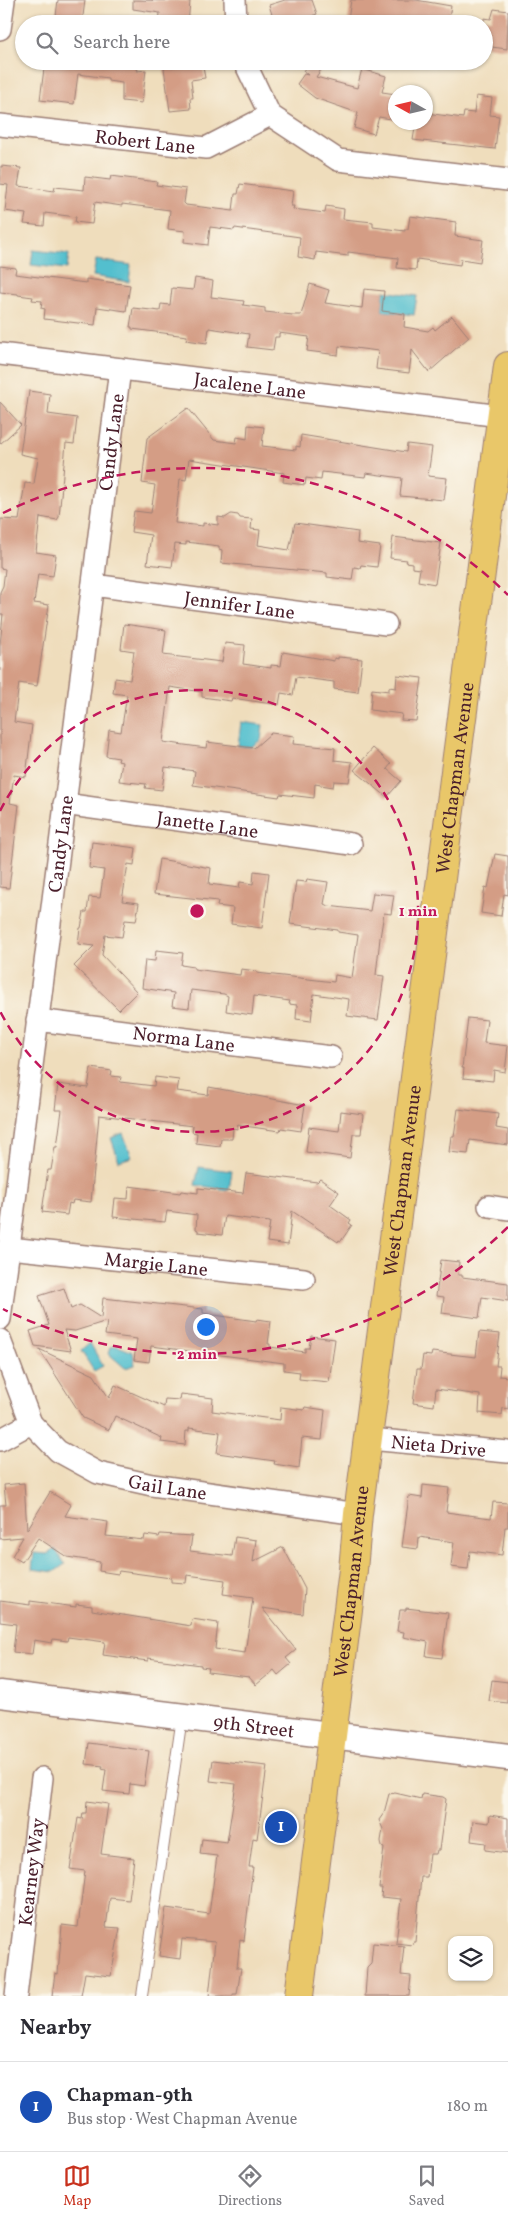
<!DOCTYPE html>
<html lang="en">
<head>
<meta charset="utf-8">
<style>
	body { margin:0; font-family:Vollkorn,serif; background:#f7f7f7; color:#2b2b33 }
	.controls { position:absolute; right:15px; bottom:15px; display:grid; overflow:hidden; border-radius:10px; box-shadow:0 1px 4px #0004 }
	.controls button { width:45px; height:45px; display:grid; place-items:center; padding:0; border:0; border-bottom:1px solid #e1e1e2; background:#fff; color:#2b2b33; font:25px sans-serif }
	.compass { position:absolute; left:388px; top:85px; width:45px; height:45px; border-radius:50%; background:#fff; box-shadow:0 1px 4px #0004; rotate:278deg }
	.you { position:absolute; left:205px; top:1326px; width:18px; height:18px; margin:-12px; border:4px solid #fff; border-radius:50%; background:#1a73e8; box-shadow:0 0 0 8px #1a73e833 }
	.badge { display:grid; place-items:center; width:32px; height:32px; border-radius:50%; background:#c8321e; color:#fff; font-size:16px; font-weight:700 }
	.pin { position:absolute; translate:-50% -50%; border:2px solid #fff; box-shadow:0 1px 5px #0006 }
	.list { margin:0; padding:0; list-style:none }
	h2 { display:flex; justify-content:space-between; align-items:center; height:65px; margin:0; padding:0 20px; font-size:21px }
	h2 small { font-size:16px; font-weight:400; color:#7c7c81 }
	.list li { display:grid; grid-template-columns:32px 1fr auto; gap:15px; align-items:center; box-sizing:border-box; height:90px; padding:0 20px; border-top:1px solid #e1e1e2 }
	.list b { display:block; font-size:19px; white-space:nowrap }
	.list p { margin:0; font-size:16px; white-space:nowrap; color:#7c7c81 }
	.list em { font-size:16px; font-style:normal; color:#7c7c81 }
	.icon { flex:none; width:28px; height:28px; fill:none; stroke:currentColor; stroke-width:2; stroke-linecap:round; stroke-linejoin:round }
	.map { position:relative; flex:none; width:508px; height:1996px; overflow:hidden }
	.search { position:absolute; background:#fff; box-shadow:0 1px 4px #0004; left:15px; right:15px; top:15px; height:55px; display:flex; align-items:center; gap:12px; box-sizing:border-box; padding:0 18px; border-radius:28px; color:#7c7c81; font-size:19px }
	.sheet { height:155px; background:#fff }
	nav { display:flex; justify-content:space-around; align-items:center; box-sizing:border-box; height:70px; border-top:1px solid #e1e1e2; background:#fff; font-size:14px; color:#7c7c81 }
	nav a { display:grid; justify-items:center; gap:2px }
	nav .on { color:#c8321e }
	.map>svg:first-child { display:block }
	.water { fill:#53bfce; stroke:#4e6f7c }
	.building { fill:#d49d85 }
	.lines { fill:none; stroke-linecap:round; stroke-linejoin:round }
	.service-casing { stroke:#9c7e74; stroke-width:12 }
	.minor-casing { stroke:#9c7e74; stroke-width:24 }
	.tertiary-casing { stroke:#9c7e74; stroke-width:29 }
	.primary-casing { stroke:#9c7e74; stroke-width:30 }
	.service { stroke:#fff; stroke-width:10 }
	.minor { stroke:#fff; stroke-width:21 }
	.tertiary { stroke:#fff; stroke-width:26 }
	.primary { stroke:#e9c769; stroke-width:28 }
	.ring { fill:none; stroke:#c2185b; stroke-width:2.5; stroke-dasharray:9 6 }
	.labels { text-anchor:middle; stroke-width:4; stroke-linejoin:round; paint-order:stroke }
	.street-label { font-size:19px; fill:#4a1f2b; stroke:#fbf7ec }
	.centre { fill:#c2185b; stroke:#fbf7ec; stroke-width:2.5 }
	.ring-label { font-size:15px; text-anchor:middle; font-weight:bold; fill:#c2185b; stroke:#fbf7ec; stroke-width:4; stroke-linejoin:round; paint-order:stroke }
</style>
</head>
<body>
<div class="map">
<svg width="508" height="1996" viewBox="0 0 508 1996">
	<rect width="100%" height="100%" fill="#fbf7ec"/>
	<filter id="ink" filterUnits="userSpaceOnUse"><feTurbulence type="fractalNoise" baseFrequency=".02" numOctaves="2"/><feDisplacementMap in="SourceGraphic" scale="10" xChannelSelector="R" yChannelSelector="G"/><feConvolveMatrix kernelMatrix="1 2 1 2 8 2 1 2 1" color-interpolation-filters="sRGB"/></filter>
	<filter id="wash" filterUnits="userSpaceOnUse"><feTurbulence type="fractalNoise" baseFrequency=".0096" numOctaves="4" result="noise"/><feDisplacementMap in="SourceGraphic" scale="20" xChannelSelector="R" yChannelSelector="G"/><feGaussianBlur stdDeviation="1.12" result="paint"/><feColorMatrix in="noise" values="0 0 0 0 0 0 0 0 0 0 0 0 0 0 0 0 0 1.4 0 .05"/><feComposite in="paint" operator="in"/></filter>
	<g filter="url(#wash)">
		<rect width="100%" height="100%" fill="#efddbc"/>
		<path class="water" d="M33,250L69,254L67,269L31,265Z
			M96,260L131,265L129,282L93,276Z
			M384,291L417,296L414,315L382,311Z
			M241,722L263,725L261,740L251,747L238,746Z
			M123,1133L132,1157L119,1161L111,1138Z
			M199,1167L232,1171L229,1190L195,1185Z
			M90,1343L103,1366L94,1371L81,1351Z
			M118,1346L133,1352L135,1365L125,1368L109,1354L111,1347Z
			M55,1549L65,1564L54,1572L32,1569L34,1553L47,1554Z"/>
		<g id="blocks">
			<path class="building" d="M58,0H85L82,24H55Z
				M133,0L190,1L188,24H159L160,13L133,9Z
				M285,0H312L317,14L289,24H275L269,5Z
				M351,0H416L451,6L448,24H378L348,20Z
				M494,9L508,11L507,49L484,46V18L491,19Z
				M45,61H139L137,71L146,70L142,103L122,101V83L108,81V78L78,74L74,104L40,100Z
				M186,61H202L205,78L191,80L193,98H190L191,109L170,111L164,68L186,65Z
				M310,61H327L316,77L357,88L362,69L386,76L382,92L396,94V120L379,117L374,134L354,128L358,113L315,98L297,84L304,74L308,75L303,71Z
				M476,96L492,98L490,115L499,116L495,149L413,140L416,122H426V113L463,118L464,112L474,113Z
				M1,166L21,168L18,186L54,191L55,187L84,190L85,177L110,180L111,176L157,182L156,185L186,189L184,203L186,205L233,211L235,194H238L240,184L293,191L291,206H294L293,209L325,213L326,206L344,209L343,219L373,222V227L405,231V229H408L410,216L456,222L455,236L483,240L480,262L461,259L460,265L417,259L416,270L397,268L398,258L348,252V256L316,252L315,260L298,257L300,237L235,228L234,230L210,227L208,245L184,242L185,231L168,229L170,210L122,204V206L95,202L92,224L75,222L76,217L45,213L44,226L24,224L26,214L5,211L8,185L0,184Z
				M0,266L16,268L15,274L86,283V279L130,285L126,311L97,307L95,325L44,319L45,309L41,308L42,301L32,300L33,297L18,295V294L0,292Z
				M195,278L213,281L211,297L244,301L243,305L265,308V312L293,315H301L310,284L329,290L325,303L362,308L364,289L384,291L382,311L405,314L404,327L428,331L433,327L435,330L452,316L469,337L429,372L412,350L409,373L376,369L378,351L339,346L338,355L307,351L309,337L279,333V337H275L273,350L247,347L249,334L209,328L207,343L186,340L187,336L132,329V327H130L133,308L160,311L161,304L170,305L172,288L193,290Z
				M29,391L50,394L48,414L77,418L74,444L66,443L59,517L57,520L40,517L36,552L56,555L53,576L38,574L34,603L49,605L37,686L19,683L14,722L32,725L26,777L14,775L10,803L19,805L9,888L0,887V645L3,614H0V592L3,586L5,569L0,568V527L1,519L19,520L25,483L34,484L38,458L20,454Z
				M0,402L21,425L0,444Z
				M188,408L214,440L236,443L237,437L247,439L248,425L264,427L262,446L296,450V446L300,447L301,435L406,452L407,444L432,447L428,476L447,478L444,500L400,496L402,478L366,473L365,477L322,472L321,480L306,478L305,485L283,482L284,473L189,459L186,480L180,479L175,523L203,526V523L218,525V517L225,518L231,514L238,515L240,518L252,519L251,529L260,530L258,545L289,550L295,523L358,532L357,543L380,546L377,567L361,565L360,568L354,567L352,580L327,577V573L221,563L222,550L219,549V546L186,542V545L175,544L172,567L147,564L151,535L131,532L134,511L151,513L155,485L142,483L147,438Z
				M393,537L441,543L435,584L418,581L420,569L412,568V563L406,562L407,560L390,558Z
				M124,624L166,630L163,655L222,662L225,643L245,645L243,664L271,668V665L281,666L283,652L334,661V658L338,659V657L362,659L358,692L334,689V682L296,677L293,695L281,693L279,705L232,698L231,701L202,697V692L170,687L163,742L206,748L207,742L254,748L271,733L294,736L293,744L335,748L334,760L352,762L349,782L334,781L333,787L315,784L314,798L280,794L279,797L193,785L195,771L165,767L162,790L145,788L146,784L119,781L122,762L118,761L119,758L106,756L109,730L121,732L127,695L113,693L115,678L130,680L134,651L121,649Z
				M397,675L422,678L416,721L401,720L402,714L370,710L372,689L389,691V687L396,688Z
				M373,748L391,764L387,769L401,781L387,797L354,770Z
				M92,842L136,848L134,865L128,864L122,901L139,903L136,921L125,920L122,937L105,935L102,955L137,992L119,1010L74,966L94,946L78,944L80,928H81L84,912H87L89,897L100,898L104,870L89,868Z
				M495,854L508,856V895L504,894L501,916L481,913L485,887L488,888Z
				M159,859L211,868L209,884L239,888L240,882L253,884L254,871L269,873L262,928L231,924L233,908L217,906L218,901L154,894Z
				M307,879L328,882L324,904L328,906L370,911L373,893L394,895L391,914L384,913L380,938L376,975L384,976L378,1020L347,1016L349,999L314,994L311,1021L296,1019L297,1005L289,1004L290,1001L254,996L252,1015L226,1011L228,996L224,994L191,990L189,1008L172,1006L174,993L142,988L145,960L155,961L156,950L183,953L181,965L194,967V969L240,975L241,969L257,971V973L334,982L335,975L352,978L358,935L338,932V930L290,924L296,881L306,882Z
				M468,1018L487,1020L484,1043L508,1046L505,1072L494,1070L493,1081L463,1078L464,1068H462Z
				M91,1068L112,1071L111,1076L121,1077L120,1082L154,1086L155,1077L179,1080L177,1091L208,1095L209,1087L305,1105L301,1131L281,1128L280,1131L237,1125V1129L233,1128L232,1139H221L220,1146L196,1143L197,1133L192,1132L193,1126L99,1115L91,1202L73,1200L72,1204L69,1203L67,1215L42,1212L48,1170H51L55,1147H57L62,1110H55L58,1084L88,1088Z
				M458,1109L498,1114L496,1128L508,1130V1145L470,1140L468,1154L449,1152L451,1136H454Z
				M341,1111L363,1114L361,1134H353L350,1158L306,1152L309,1127L339,1131Z
				M246,1173L317,1182L320,1179L339,1192L330,1205L351,1220L349,1223L352,1225L341,1241L339,1240L338,1242L292,1211L288,1245L267,1242L270,1222L225,1216L222,1235L198,1232V1230L196,1229L197,1215L167,1211L165,1222L113,1217L115,1198L128,1199L129,1186L180,1193L181,1191L198,1193V1188L243,1193Z
				M441,1260L459,1262L458,1275H462V1277L508,1283V1301L482,1297L479,1318L442,1313L444,1297L436,1296Z
				M64,1288L71,1309L80,1305L101,1318L103,1298L203,1309V1313L214,1315L256,1321L257,1319L271,1321L268,1344H270V1347L305,1352V1348H309L311,1336L335,1339L329,1382L299,1379L300,1372L284,1370V1363L151,1346L149,1362L134,1360L137,1339L105,1335L107,1321L75,1331L64,1330L71,1351L35,1346L30,1331L49,1325L39,1296Z
				M479,1332L500,1334L496,1366H500L499,1376L508,1377V1409L503,1408L502,1415L479,1413L480,1395L436,1389L434,1406L413,1403L417,1369H421L423,1355L431,1356L432,1352L476,1357Z
				M39,1349L94,1375L109,1398L115,1385L164,1407L165,1399L180,1400L181,1394L213,1398L212,1411L280,1420L281,1407L304,1410L305,1407L325,1410L322,1440L302,1438L299,1468L274,1464L275,1461L217,1453L220,1432L189,1428V1431H186L185,1445L161,1442L162,1438L115,1416L109,1430L83,1418Z
				M24,1483L27,1530L50,1492L71,1505L65,1516L108,1522L106,1536L144,1540L145,1535L159,1537L160,1534L192,1536L190,1551L232,1556L235,1537L256,1540L253,1562L283,1547L305,1589L303,1614L262,1608L296,1650L286,1658L291,1664L278,1675L274,1670L256,1685L249,1677L208,1672L209,1668L201,1667V1665L148,1658V1661L103,1655L105,1642L68,1637L67,1641L53,1639L52,1643L34,1640L32,1654L13,1652L16,1624L0,1622V1601L30,1605V1601L76,1607V1604L92,1606V1610L191,1626L192,1619L218,1623L215,1649L245,1653L253,1598L223,1594L225,1580L187,1575L186,1583L171,1582V1578L119,1571L118,1574L99,1571L100,1562L67,1557L38,1538L22,1562L12,1556L23,1537L0,1539V1505H6L4,1485Z
				M423,1485L449,1488L446,1512L491,1518L493,1502L508,1503V1527H505L502,1555L470,1551L468,1569L451,1567L454,1542L419,1537L418,1549L402,1547L409,1496L422,1498Z
				M406,1608L448,1613L442,1658L426,1656L428,1642L403,1637L404,1632L397,1631L400,1610H406Z
				M492,1680L508,1682V1703L489,1701Z
				M89,1743L149,1751L144,1786L130,1784L129,1794L103,1791L106,1770L102,1769L103,1766L86,1764Z
				M213,1760L267,1766L257,1839L253,1838L249,1867H253L244,1941L240,1940L237,1968H241L237,1994H233V1996H209L215,1942L182,1939L180,1959L159,1956L166,1908L209,1914L217,1856L200,1854L202,1839L227,1842L236,1784L210,1781Z
				M395,1793L421,1799L422,1794L443,1797L446,1799L439,1850H437L436,1854H430L427,1877H421L415,1942H413L412,1945L396,1943L401,1899L381,1897L382,1888H379L384,1848L382,1847L381,1841L383,1829L379,1820L384,1813L389,1794Z
				M87,1801L108,1804L101,1854L134,1858L129,1900L110,1898L106,1927L120,1928L111,1976L85,1973L81,1996H52L55,1973L58,1974L62,1925L78,1927L85,1871L70,1869L78,1818L82,1819L83,1813H86Z
				M490,1815L508,1818V1853L485,1850L486,1843L471,1841L473,1821L489,1823Z
				M373,1943L404,1946L401,1975L411,1976L409,1996H365L367,1968L371,1964Z"/>
		</g>
	</g>
	<g filter="url(#ink)">
		<use href="#blocks" fill-opacity="0" stroke="#9c7e74" stroke-width="1"/>
		<g class="lines">
			<defs>
				<path id="service" d="M142,1996L182,1717"/>
				<g id="minor">
					<path d="M235,0L236,24"/>
					<path d="M0,29L4,0"/>
					<path d="M244,61L270,115"/>
					<path id="s1" d="M0,125L206,148L270,115L338,160L508,180"/>
					<path id="s2" d="M0,354L501,416"/>
					<path id="s3" d="M93,585L386,624"/>
					<path id="s4" d="M64,804L351,844"/>
					<path id="s5" d="M37,1020L331,1057"/>
					<path d="M489,1206L508,1209"/>
					<path id="s6" d="M9,1248L304,1279"/>
					<path id="s7" d="M0,1319L120,369"/>
					<path d="M0,1340L31,1423"/>
					<path id="s8" d="M370,1439L508,1452"/>
					<path id="s9" d="M0,1440L31,1423L58,1451L98,1473L152,1485L358,1514"/>
					<path id="s10" d="M16,1996L42,1778"/>
				</g>
				<g id="tertiary">
					<path id="s11" d="M0,1694L508,1757"/>
				</g>
				<g id="primary">
					<path id="s12" d="M299,1996L353,1570L358,1514L508,366"/>
				</g>
			</defs>
			<use href="#service" class="service-casing"/>
			<use href="#minor" class="minor-casing"/>
			<use href="#tertiary" class="tertiary-casing"/>
			<use href="#primary" class="primary-casing"/>
			<use href="#service" class="service"/>
			<use href="#minor" class="minor"/>
			<use href="#tertiary" class="tertiary"/>
			<use href="#primary" class="primary"/>
		</g>
	</g>
	<g class="ring">
		<path d="M0 811A221 221 0 1 1 0 1011"/>
		<path d="M508 1227A443 443 0 0 1 3 1309M3 513A443 443 0 0 1 508 595"/>
	</g>
	<g class="labels">
		<g class="street-label">
			<text dy="7" stroke="none"><textPath href="#s1" startOffset="146">Robert Lane</textPath></text>
			<text dy="7" stroke="none"><textPath href="#s2" startOffset="252">Jacalene Lane</textPath></text>
			<text dy="7" stroke="none"><textPath href="#s7" startOffset="884">Candy Lane</textPath></text>
			<text dy="7" stroke="none"><textPath href="#s3" startOffset="148">Jennifer Lane</textPath></text>
			<text dy="7" stroke="none"><textPath href="#s12" startOffset="1228">West Chapman Avenue</textPath></text>
			<text dy="7" stroke="none"><textPath href="#s4" startOffset="145">Janette Lane</textPath></text>
			<text dy="7" stroke="none"><textPath href="#s7" startOffset="479">Candy Lane</textPath></text>
			<text dy="7" stroke="none"><textPath href="#s5" startOffset="148">Norma Lane</textPath></text>
			<text dy="7" stroke="none"><textPath href="#s12" startOffset="822">West Chapman Avenue</textPath></text>
			<text dy="7" stroke="none"><textPath href="#s6" startOffset="148">Margie Lane</textPath></text>
			<text dy="7" stroke="none"><textPath href="#s8" startOffset="69">Nieta Drive</textPath></text>
			<text dy="7" stroke="none"><textPath href="#s9" startOffset="191">Gail Lane</textPath></text>
			<text dy="7" stroke="none"><textPath href="#s12" startOffset="418">West Chapman Avenue</textPath></text>
			<text dy="7" stroke="none"><textPath href="#s11" startOffset="256">9th Street</textPath></text>
			<text dy="7" stroke="none"><textPath href="#s10" startOffset="125">Kearney Way</textPath></text>
		</g>
	</g>
	<circle cx="197" cy="911" r="8" class="centre"/>
	<g class="ring-label">
		<text x="418" y="916">1 min</text>
		<text x="197" y="1359">2 min</text>
	</g>
</svg>
<div class="controls">
<button><svg class="icon" aria-label="layers" viewBox="0 0 24 24"><path d="M12 4l9 5-9 5-9-5zM3 14l9 5 9-5"/></svg></button>
</div>
<svg class="compass" viewBox="-18 -18 36 36"><path d="M0-13l5 13h-10z" fill="#e53935"/><path d="M0 13l5-13h-10z" fill="#7c7c81"/></svg>
<div class="you"></div>
<div class="pin badge" style="left:281px;top:1827px;background:#1a4fb4">1</div>
<div class="search"><svg class="icon" aria-label="search" viewBox="0 0 24 24"><circle cx="10" cy="10" r="6"/><path d="M15 15l6 6"/></svg>Search here</div>
</div>
<section class="sheet">
<h2>Nearby<small></small></h2>
<ul class="list">
<li><span class="badge" style="background:#1a4fb4">1</span><div><b>Chapman-9th</b><p>Bus stop · West Chapman Avenue</p></div><em>180 m</em></li>
</ul>
</section>
<nav>
<a class="on"><svg class="icon" aria-label="map" viewBox="0 0 24 24"><path d="M3 6l6-2 6 2 6-2v14l-6 2-6-2-6 2zM9 4v14M15 6v14"/></svg>Map</a>
<a><svg class="icon" aria-label="directions" viewBox="0 0 24 24"><path d="M12 3l9 9-9 9-9-9zM9 14v-3h6M13 9l2 2-2 2"/></svg>Directions</a>
<a><svg class="icon" aria-label="saved" viewBox="0 0 24 24"><path d="M7 4h10v16l-5-4-5 4z"/></svg>Saved</a>
</nav>
</body>
</html>
